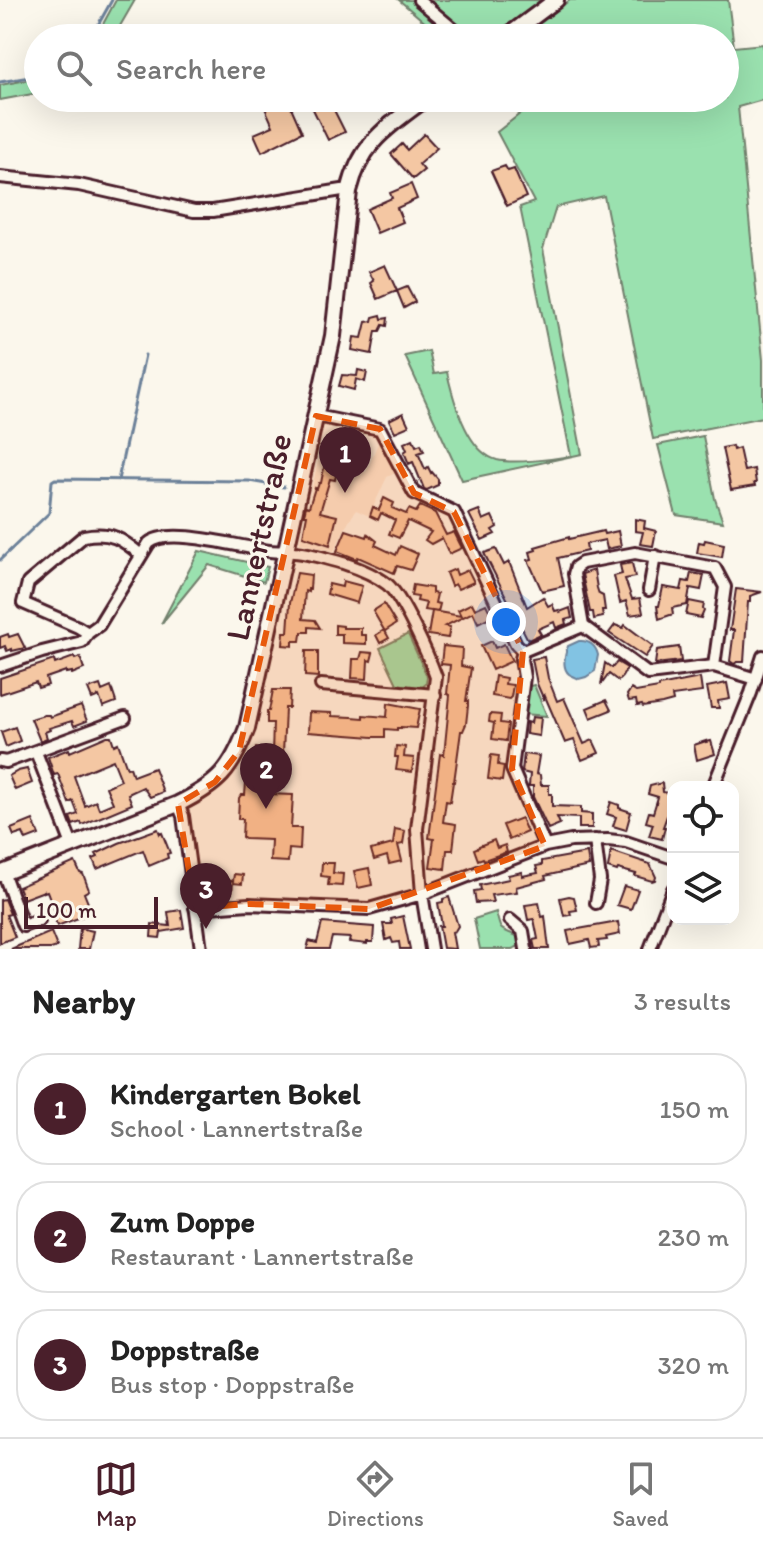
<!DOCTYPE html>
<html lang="en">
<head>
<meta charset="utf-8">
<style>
	body { margin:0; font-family:Itim,sans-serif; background:#f6f6f6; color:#222 }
	.controls { position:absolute; right:24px; bottom:24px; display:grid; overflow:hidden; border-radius:16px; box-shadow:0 8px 32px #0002 }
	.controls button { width:72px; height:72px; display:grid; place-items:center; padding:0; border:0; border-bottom:2px solid #e0e0e0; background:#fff; color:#222; font:40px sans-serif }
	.scale { position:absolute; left:24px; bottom:20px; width:134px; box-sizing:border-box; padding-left:8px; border:4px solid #4a1f2b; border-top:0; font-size:22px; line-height:28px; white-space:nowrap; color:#4a1f2b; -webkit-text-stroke:6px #fbf7ec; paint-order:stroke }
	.you { position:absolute; left:506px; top:622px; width:28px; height:28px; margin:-20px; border:6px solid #fff; border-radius:50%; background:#1a73e8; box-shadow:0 0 0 12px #1a73e833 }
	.badge { display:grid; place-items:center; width:52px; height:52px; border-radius:50%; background:#4a1f2b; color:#fff; font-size:26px; font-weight:700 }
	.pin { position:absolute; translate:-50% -66px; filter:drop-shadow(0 2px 4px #0008) }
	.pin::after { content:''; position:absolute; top:42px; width:28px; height:24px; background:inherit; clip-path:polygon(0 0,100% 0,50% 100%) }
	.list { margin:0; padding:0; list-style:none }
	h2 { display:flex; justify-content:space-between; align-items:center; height:104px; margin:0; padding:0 32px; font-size:34px }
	h2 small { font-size:26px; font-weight:400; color:#767676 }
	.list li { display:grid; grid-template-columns:52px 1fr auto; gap:24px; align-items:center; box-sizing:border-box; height:112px; margin:0 16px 16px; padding:0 16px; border:2px solid #e0e0e0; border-radius:32px }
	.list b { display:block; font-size:30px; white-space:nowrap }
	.list p { margin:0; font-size:26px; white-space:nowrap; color:#767676 }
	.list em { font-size:26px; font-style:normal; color:#767676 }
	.icon { flex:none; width:44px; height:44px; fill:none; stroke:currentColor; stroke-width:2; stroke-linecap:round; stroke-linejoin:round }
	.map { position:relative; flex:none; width:763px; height:949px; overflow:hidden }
	.search { position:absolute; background:#fff; box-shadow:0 8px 32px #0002; left:24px; right:24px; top:24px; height:88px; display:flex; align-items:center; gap:20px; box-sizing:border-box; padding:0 28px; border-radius:44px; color:#767676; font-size:30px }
	.sheet { height:488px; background:#fff }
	nav { display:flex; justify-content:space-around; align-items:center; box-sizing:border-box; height:112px; border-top:2px solid #e0e0e0; background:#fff; font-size:22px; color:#767676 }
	nav a { display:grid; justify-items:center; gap:4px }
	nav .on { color:#4a1f2b }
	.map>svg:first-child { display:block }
	.built { fill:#f9e9d6 }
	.green { fill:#9ae1af; stroke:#72806d; stroke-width:2 }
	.water { fill:#82c3e3; stroke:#6c8199; stroke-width:2 }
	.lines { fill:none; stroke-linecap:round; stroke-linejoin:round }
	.stream { stroke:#6c8199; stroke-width:3 }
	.building { fill:#f4c7a3; stroke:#4a1f2b; stroke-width:2; fill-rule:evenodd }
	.street-casing { stroke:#4a1f2b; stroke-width:16 }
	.secondary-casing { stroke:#4a1f2b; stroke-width:20 }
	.street { stroke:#fbf7ec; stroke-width:10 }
	.secondary { stroke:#fbf7ec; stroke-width:14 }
	.marked { fill:#e8590c; fill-opacity:0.2; stroke:#e8590c; stroke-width:6; stroke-dasharray:16 10; stroke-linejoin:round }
	.labels { text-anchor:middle; stroke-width:6; stroke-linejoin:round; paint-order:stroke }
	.street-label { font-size:34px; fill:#4a1f2b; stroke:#fbf7ec }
</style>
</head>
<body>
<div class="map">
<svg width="763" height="949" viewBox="0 0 763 949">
	<rect width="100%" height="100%" fill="#fbf7ec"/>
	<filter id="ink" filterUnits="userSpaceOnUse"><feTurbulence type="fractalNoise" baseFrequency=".0125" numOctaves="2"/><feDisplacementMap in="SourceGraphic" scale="16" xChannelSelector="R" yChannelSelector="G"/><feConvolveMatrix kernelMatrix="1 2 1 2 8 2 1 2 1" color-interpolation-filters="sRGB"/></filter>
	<g filter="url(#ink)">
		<path class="built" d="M379,441L385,443L398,472L387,477L369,516L356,510L344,530L334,551L300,543L320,452L366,472Z"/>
		<path class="green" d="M116,0H135L120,26L111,38H91L102,26Z
			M399,0H412L456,38H443Z
			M427,0H544L492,38H474Z
			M570,0H728L734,47L763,44V100L738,107L763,360V417L653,439L604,196L556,207L543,249L582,454L462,480L405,356L429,351L434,374L447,372C453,399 467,452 497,460C514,464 554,459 571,456L520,207L534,202L497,132L540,98H725V38H520Z
			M38,78V93L0,100V85Z
			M703,436L715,499L723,522L676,515L658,445Z
			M199,551L268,567L264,582L209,565L161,624Z
			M408,634L427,676L426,684L421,688L397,684L380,648Z
			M534,685L547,716L524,714L526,687Z
			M496,912C501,933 499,928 517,936L520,946L512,949H480L474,919Z"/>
		<path class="water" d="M579,641C589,640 596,646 598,655L595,671L586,677L579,679C576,677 572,676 569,674C561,667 565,654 568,646Z"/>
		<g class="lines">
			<path class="stream" d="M86,38L98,25L112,0
				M0,82L30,77L38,74
				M118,480L145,355
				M0,560L49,513L52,481L55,479L249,481L284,487"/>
		</g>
		<path class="building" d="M266,98H287L302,132L262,152L254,134L273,126L265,108L269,106Z
			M312,98H328L345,132L328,140L311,105L314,103Z
			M424,134L437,148L419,164L424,170L413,179L391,154L402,144L407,150Z
			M505,166L508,171L514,169L526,197L507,206L491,171Z
			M411,184L417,199L397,208L403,222L377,233L367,209L392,198L390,193Z
			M385,265L397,291L378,299L371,283L374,281L369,272Z
			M407,287L415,302L404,308L397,291Z
			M381,315L382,319L388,318L387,326L383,325L380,331H376L372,354L352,350L354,337L362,338L366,322L372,321L373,317Z
			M358,370L367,372L365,382L356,379L354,390L339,386L342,375L357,376Z
			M403,413L409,426L395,432L389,420Z
			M413,439L416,446L421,444L424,451L418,453L425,469L428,467L431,473L432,472L438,479V485L427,490L424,489L413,462L409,464L404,452L407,450L404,443Z
			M732,446L733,450L739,448L744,471L754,469L756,483H754L755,486L731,490L722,448Z
			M326,458L339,461L335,480L330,479L320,512L337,516L330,545L303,536L307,515H304L306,506L309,507L315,488L317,489L319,483H321Z
			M384,498L394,503L392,508L406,514L409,509L416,512L420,506L435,513L446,535L454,532L462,548L449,554L442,538L431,544L425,540L431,532L408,521L399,538L389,534L395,520L381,513L378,520L370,516L373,507L379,510Z
			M479,510L483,520L492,516L497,527L492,530L495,534L482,540L469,514Z
			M635,519L645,521L644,528L656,531L653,546L640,544L643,532L635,531Z
			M346,530L367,537L368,534L377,541L375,545L396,555L400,546L418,554L411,570L397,566L394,573L358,557L357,559L337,551Z
			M603,531L604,534L618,531L621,546L607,549L605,540L586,544L587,551L558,558L564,586L542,591L528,560L532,559L530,552L536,550L535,547L569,537V539Z
			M705,540L724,544L722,557L697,553L699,542L704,543Z
			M496,549L504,565L509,562L527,607L543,597L548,606L552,604L555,611L559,610L560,612L570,608L572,618L565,620L566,624L556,628L554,622L538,629L541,634L528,640L484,553Z
			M632,563L635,577L625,579L632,599L640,598L643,613L630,615L626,601L620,603L614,576L622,574L620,565Z
			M455,569L457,575L468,570L474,582L458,589L455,584L451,586L446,573Z
			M594,570L597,588L599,594L603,596L605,610H602L603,617L594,619L593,612H590L582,574Z
			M297,573L311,575L310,589H308V592L305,591L303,619L315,620L320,628L309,627V632H302V634H301L300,641H293V646L283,645L284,632H288L290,603Z
			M691,573L704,575L701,590L690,588L687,605L672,608L673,614L659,619L657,606H659L663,587L681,590L683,581L689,582Z
			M343,581L362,586L357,603L327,594L329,584L342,587Z
			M413,585L432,588V593L437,594L435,603L440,604L438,612L424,610L426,603L417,601L418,597L411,596Z
			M736,589L762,592L750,596V602H748L744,662H737L734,664L730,661L734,630H730Z
			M689,601L704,604L703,609L704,611L701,618L686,615Z
			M472,603L475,609L486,604L491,614L490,617L478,623L473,612L445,626L450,627L448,638L428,635L432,611L461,616L458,610Z
			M384,604L396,624L385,631L389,638L380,643L376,635L384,630L373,611Z
			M335,625L343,626V628H361V635H366V644L342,643V634H335Z
			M615,625L623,628L625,625L653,646L645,657L609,633Z
			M8,634L9,637L18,634L25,648L12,651V649L7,651L5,646L0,648V637Z
			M492,641L495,648L504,644L512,661L492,670L481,646Z
			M443,646L462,648L461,666L471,668L466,701H468V706L466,724L463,731H461L454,782H453L450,802L446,801L443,822L456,824L453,850H447L445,869L430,867L434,839L429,838L440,754L444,755L450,695L447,694L450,665L441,664Z
			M679,647L681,661L655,664L657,650Z
			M306,651H318V677L305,676Z
			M362,652L373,653L371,661L368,660L367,679L352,678L353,659H360Z
			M74,657L75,659L80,657L84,669L72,674V672L66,673V671L46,678L48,685L38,688L36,682L0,694V678L54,660L55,664Z
			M544,657L548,678L557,701L564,698L584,744L593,740L599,753L582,760L574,740L565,743L544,694V700L537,684L532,659Z
			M617,662L627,668L622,677L618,681L609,674L601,685L605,663L612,668Z
			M495,676L506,678L505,684L513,685L511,697L509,699L492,696Z
			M700,678L702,692L672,696L673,701L662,704L643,707L642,705L637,706L636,700L629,701L627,695L631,689L636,692L659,688V686Z
			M727,683L730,699L718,701L719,708H711L707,687Z
			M100,685L102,691L111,687L116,702L103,707L99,696L92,699L88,689Z
			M273,690H290L289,708H285L283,754H272L273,723H267V711H269Z
			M606,700L611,710L591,718L587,708Z
			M388,703L420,709L416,728L401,727V728H397V730L385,729V737H373L308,732L309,712L332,713V716L352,717L363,718V715L387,717Z
			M81,706L87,721L74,726L72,721L49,728L50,730L45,732L47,738L40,741L31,719L44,715H49L50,717Z
			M490,714L501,715L500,723L508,724L506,741L492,739L494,723L489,722Z
			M532,717L541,718L539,736L526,734L527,722L531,723Z
			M15,727L20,741L6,747L1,732Z
			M107,736H111L114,745L118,743L127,768L130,767L133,776L154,768L163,792L150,797L143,787L128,794L132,804L82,825L81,822L73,825L70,817L78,814L73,801L69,803L58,774L54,775L48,757L69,749L70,752ZM113,760L121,780L106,787L113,803L99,809L96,801L85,806L74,776Z
			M706,741V742L711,741L715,754L697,760L694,745Z
			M396,746L405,747L404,757L414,758L412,772L396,770L398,757H395Z
			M256,748L263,750L258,772H270L269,794L293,795L291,828H301L300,850L289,849L288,862L270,861L271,840L245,839L242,837L243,819H238L239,798L241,795H245L246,783H248Z
			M524,754L539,756L536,774L540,775L541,785H549V794H552V806L581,807V813L592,814V828H579V818L557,817L560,824L548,829L533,797V786H529L530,774L522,772Z
			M491,755L499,756L498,765L504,766L502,781L488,779Z
			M27,769L32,783L15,790L9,776L18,771Z
			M662,783L663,792L673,795V799L663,827H665L662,839L649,836L653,824L646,822L649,812L653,813L658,797L648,794L650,786Z
			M611,802L619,805V808L631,812L626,830L613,826L616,817L607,814Z
			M521,818L527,832L509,840L503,825Z
			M33,820L39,835L26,840L23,833L14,836L11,829Z
			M158,829L160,834L162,833L170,853L167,854L168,858L149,866L143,850L97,869L93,859L98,857L96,854L119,843Z
			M395,829L405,831L403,844L398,845L402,861L389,864L387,856L374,860L371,850L393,844Z
			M494,840L497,848L505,845L507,852L484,860L483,858L478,860L474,849L479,847V846Z
			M611,851L650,864L656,877L655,880L652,881L635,876L636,874L618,869L617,871L608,868Z
			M587,853L589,866L545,876L546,879L516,887L517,892L491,895L493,902L476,903L474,891L481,890L480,885L509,879L508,875L522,872V876L538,873L536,866L542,865V861Z
			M75,862L80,873L83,874L89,890L84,893L92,913L57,926L54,916L56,915L47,891L44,892V891L23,899L18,887Z
			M322,863H334L333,873L343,874L342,886L328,885L329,877L321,876Z
			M369,868L372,885L358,888L354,871Z
			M234,874L243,875L242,884L233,883L232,893L210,890L212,879L233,881Z
			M624,886L638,890L631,909L617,905Z
			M569,896L574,897L577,910L570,911L571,915L564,916L560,898Z
			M449,897L458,926L455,931L452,932L455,949L443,948L439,926H442L438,903L443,902V899Z
			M4,899L10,914L6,915L15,937L0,943V900Z
			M539,903L542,917L545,916L549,949H535L533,940L538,939L534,919L528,920L525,905Z
			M181,910L184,928L161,932L160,938L151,937L152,924L170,926L168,912Z
			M403,916L410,949H400L399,942L393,943L391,938L386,940L383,924H392L391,919Z
			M618,922L620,934L606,937L607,940L598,941L599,947L591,948L589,940L570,944L567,931Z
			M322,923L374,927L373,942H367V944L349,942L350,938L332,937L329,949H307L309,941L317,943Z
			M80,928L93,931L89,949H78Z
			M51,932L57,947L51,949H11Z"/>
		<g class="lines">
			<defs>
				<path id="street" d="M419,0L464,38
					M0,177L79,185L194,211H213L342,190L349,191
					M316,416L380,429L414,493L454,512L516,644L523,651L521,659L524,677L512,769L545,846
					M649,590L655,556
					M583,626L574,574L576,567L582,563L635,553L715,568L725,587L714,666L756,679
					M88,633L78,627L23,603L28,583L84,536C111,531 122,539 141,555
					M523,651L583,626L648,674L714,666
					M0,666L42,652L82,642L88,633L99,625L149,543C169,526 243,548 270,551C278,552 286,551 294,552C310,553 328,559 343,563C358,568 374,574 387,584C402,596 429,657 436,677L417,829L422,894L431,949
					M321,685L435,695
					M36,752L72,845
					M0,761L6,762L125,718
					M713,787L751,693L763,656
					M178,804L183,816L201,949
					M595,840L600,880L596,903
					M3,872L23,926L39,920
					M195,908L249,904L369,909L422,894L545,846L571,841L608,840L626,842L673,858
					M510,920L523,931L526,949
					M650,949L673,889"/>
				<path id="secondary" d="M505,38L556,0
					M0,874L178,804C218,784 231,771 247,728L333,336L349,191C361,141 388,127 426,98"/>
			</defs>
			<use href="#street" class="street-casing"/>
			<use href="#secondary" class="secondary-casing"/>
			<use href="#street" class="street"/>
			<use href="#secondary" class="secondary"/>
		</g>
	</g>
	<path class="marked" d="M316,416L380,429L414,493L454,512L523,651L512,769L545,846L369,909L249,904L195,908L178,804L215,782L239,751Z"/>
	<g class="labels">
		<g class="street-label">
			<text transform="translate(258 537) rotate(-78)" y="12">Lannertstraße</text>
		</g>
	</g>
</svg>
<div class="controls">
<button><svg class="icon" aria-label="locate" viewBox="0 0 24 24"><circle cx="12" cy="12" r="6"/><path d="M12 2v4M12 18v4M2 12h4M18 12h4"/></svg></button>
<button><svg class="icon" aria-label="layers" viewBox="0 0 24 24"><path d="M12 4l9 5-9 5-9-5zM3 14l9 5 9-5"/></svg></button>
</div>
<div class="scale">100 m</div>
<div class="you"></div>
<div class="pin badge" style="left:345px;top:493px">1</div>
<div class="pin badge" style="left:266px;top:809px">2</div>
<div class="pin badge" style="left:206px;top:929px">3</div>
<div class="search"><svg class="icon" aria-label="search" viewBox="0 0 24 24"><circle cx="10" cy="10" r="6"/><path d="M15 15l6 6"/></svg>Search here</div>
</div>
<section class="sheet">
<h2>Nearby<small>3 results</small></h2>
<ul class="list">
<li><span class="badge">1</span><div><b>Kindergarten Bokel</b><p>School · Lannertstraße</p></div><em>150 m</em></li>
<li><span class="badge">2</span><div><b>Zum Doppe</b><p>Restaurant · Lannertstraße</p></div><em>230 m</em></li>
<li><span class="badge">3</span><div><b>Doppstraße</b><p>Bus stop · Doppstraße</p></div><em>320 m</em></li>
</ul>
</section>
<nav>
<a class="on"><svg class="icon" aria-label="map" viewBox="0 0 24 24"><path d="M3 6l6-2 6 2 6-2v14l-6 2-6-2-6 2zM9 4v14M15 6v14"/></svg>Map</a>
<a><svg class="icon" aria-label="directions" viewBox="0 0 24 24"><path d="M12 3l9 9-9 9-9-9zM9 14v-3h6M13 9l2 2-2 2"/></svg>Directions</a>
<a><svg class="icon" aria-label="saved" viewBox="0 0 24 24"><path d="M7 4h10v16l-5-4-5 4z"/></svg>Saved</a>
</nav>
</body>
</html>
